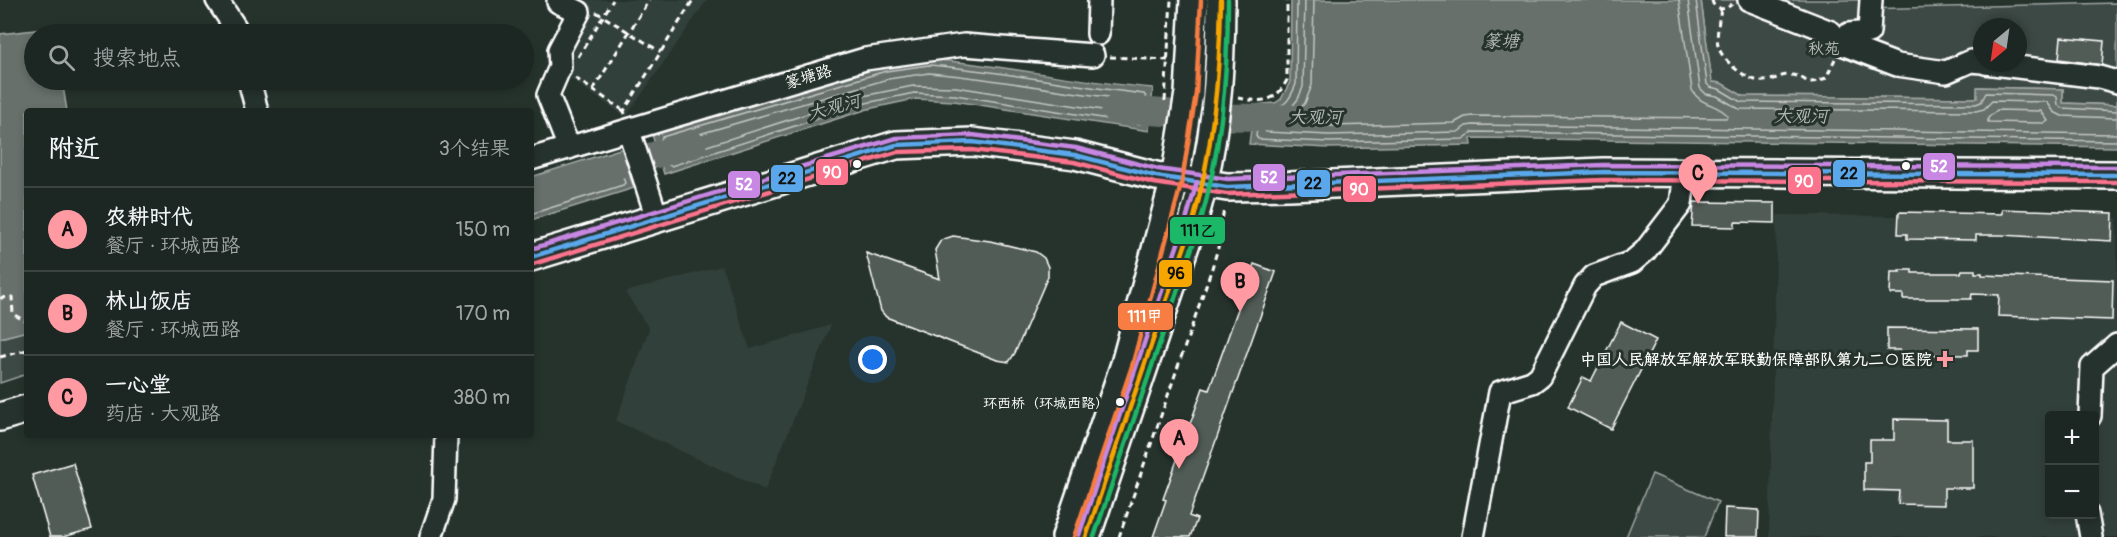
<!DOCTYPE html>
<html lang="zh">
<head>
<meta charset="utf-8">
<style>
	body { margin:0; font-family:Pangolin,"LXGW WenKai TC",sans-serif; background:#29322f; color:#f1f3f6 }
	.controls { position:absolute; right:18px; bottom:18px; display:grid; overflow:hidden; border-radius:6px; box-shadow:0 3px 9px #0003 }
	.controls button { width:54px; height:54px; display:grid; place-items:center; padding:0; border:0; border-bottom:2px solid #3a4340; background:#1c2622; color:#f1f3f6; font:30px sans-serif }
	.compass { position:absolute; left:1973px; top:18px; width:54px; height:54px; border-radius:50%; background:#1c2622; box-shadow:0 3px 9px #0003; rotate:209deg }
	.you { position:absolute; left:873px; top:360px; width:21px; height:21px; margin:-15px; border:4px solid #fff; border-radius:50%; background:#1a73e8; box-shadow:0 0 0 9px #1a73e833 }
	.badge { display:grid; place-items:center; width:39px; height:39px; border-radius:50%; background:#ff9aa2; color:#111; font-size:20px; font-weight:700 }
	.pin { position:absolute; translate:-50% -50px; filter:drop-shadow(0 2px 3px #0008) }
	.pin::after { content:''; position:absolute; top:32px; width:21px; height:18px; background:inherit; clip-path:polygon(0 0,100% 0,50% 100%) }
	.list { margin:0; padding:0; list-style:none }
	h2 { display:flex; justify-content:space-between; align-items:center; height:78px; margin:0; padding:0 24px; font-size:26px }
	h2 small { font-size:20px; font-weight:400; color:#a0a5a5 }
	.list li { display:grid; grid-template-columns:39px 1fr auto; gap:18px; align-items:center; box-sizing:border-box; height:84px; padding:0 24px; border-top:2px solid #3a4340 }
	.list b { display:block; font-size:22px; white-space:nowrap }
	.list p { margin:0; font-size:20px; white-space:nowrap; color:#a0a5a5 }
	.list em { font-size:20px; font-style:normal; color:#a0a5a5 }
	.icon { flex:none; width:33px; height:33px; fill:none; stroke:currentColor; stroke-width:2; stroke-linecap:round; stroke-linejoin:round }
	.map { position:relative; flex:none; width:2117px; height:537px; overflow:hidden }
	.search { position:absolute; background:#1c2622; box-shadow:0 3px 9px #0003; left:24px; top:24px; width:510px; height:66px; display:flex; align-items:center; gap:15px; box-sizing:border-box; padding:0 21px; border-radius:33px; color:#a0a5a5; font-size:22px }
	.panel { position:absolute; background:#1c2622; box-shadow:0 3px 9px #0003; left:24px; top:108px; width:510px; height:330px; border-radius:6px }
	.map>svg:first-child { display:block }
	.built { fill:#333f3a; fill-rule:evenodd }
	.green { fill:#3e4944; stroke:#9ea4a2; stroke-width:1.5; fill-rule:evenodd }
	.water { fill:#67706c; stroke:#a4a9a7; stroke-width:1.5 }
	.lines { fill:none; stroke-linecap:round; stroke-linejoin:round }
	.shore { stroke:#c2c6c4; stroke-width:1.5 }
	.river { stroke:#67706c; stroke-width:27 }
	.building { fill:#515c57; stroke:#fff; stroke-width:1.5 }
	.minor-casing { stroke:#fff; stroke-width:26 }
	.major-casing { stroke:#fff; stroke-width:32 }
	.path { stroke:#fff; stroke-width:3; stroke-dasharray:6 4.5; stroke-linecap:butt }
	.minor { stroke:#26332d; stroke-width:21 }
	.major { stroke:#26332d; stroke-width:27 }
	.bus-1-casing { stroke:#26332d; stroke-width:9 }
	.bus-2-casing { stroke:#26332d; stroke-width:9 }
	.bus-3-casing { stroke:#26332d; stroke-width:9 }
	.bus-4-casing { stroke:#26332d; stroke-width:9 }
	.bus-5-casing { stroke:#26332d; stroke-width:9 }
	.bus-6-casing { stroke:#26332d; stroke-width:9 }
	.bus-1 { stroke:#5aa8eb; stroke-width:4.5 }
	.bus-2 { stroke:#fc738d; stroke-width:4.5 }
	.bus-3 { stroke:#c787e3; stroke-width:4.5 }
	.bus-4 { stroke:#f7a600; stroke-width:4.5 }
	.bus-5 { stroke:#1ab867; stroke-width:4.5 }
	.bus-6 { stroke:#f77d43; stroke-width:4.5 }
	.bus-dot { fill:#fff; stroke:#26332d; stroke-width:2 }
	.poi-dot { fill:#ff9aa2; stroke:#26332d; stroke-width:2 }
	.labels { text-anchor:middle; stroke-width:6; stroke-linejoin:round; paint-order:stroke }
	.bus-label { font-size:14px; fill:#fff; stroke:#26332d; text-anchor:end }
	.park-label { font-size:16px; fill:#bbbfbe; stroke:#26332d }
	.street-label { font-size:16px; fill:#fff; stroke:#26332d }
	.poi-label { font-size:16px; font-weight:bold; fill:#fff; stroke:#26332d; text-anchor:end }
	.water-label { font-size:18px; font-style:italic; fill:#b3b8b6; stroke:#26332d }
	.line-badge { stroke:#26332d; stroke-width:2 }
	.badge-label { font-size:16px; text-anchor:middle; font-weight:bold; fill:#fff }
	.pale-badge-label { font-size:16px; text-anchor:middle; font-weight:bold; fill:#111 }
</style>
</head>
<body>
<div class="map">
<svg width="2117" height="537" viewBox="0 0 2117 537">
	<rect width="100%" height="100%" fill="#26332d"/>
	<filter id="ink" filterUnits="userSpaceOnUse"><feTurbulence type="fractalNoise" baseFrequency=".0167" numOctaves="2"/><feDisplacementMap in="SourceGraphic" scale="12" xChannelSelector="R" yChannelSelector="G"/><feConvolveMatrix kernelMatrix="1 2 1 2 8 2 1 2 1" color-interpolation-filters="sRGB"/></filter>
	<g filter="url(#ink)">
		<path class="built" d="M587,0H707L626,117L559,71L565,62Z
			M1777,215L2117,218V537H1769ZM2050,416H2094V514H2050Z
			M722,266L750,349L831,325L765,490L616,421L649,329L625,292Z"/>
		<path class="green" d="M1701,0H1861L1862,9L2117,3V105L2063,103V89L1978,87L1977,98L1743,96L1721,83L1712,82ZM1982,27H2018V63H1982Z
			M27,331V374L0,383V338Z
			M1652,474L1718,502L1704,537H1626Z"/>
		<path class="water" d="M1291,0H1701L1712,82L1721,83L1743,96L1977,98V87L2063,89V103L2117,105V147L1471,138L1472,145L1329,148L1249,144L1254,105L1275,103L1281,99L1290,82Z
			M52,28L54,34H34V80H62L67,111H27V331L0,338V34Z
			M928,59C1004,65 1078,82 1153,88L1149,131L954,101L915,99L868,109L664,174L652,134L885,66Z
			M620,149L634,188L531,220V177Z"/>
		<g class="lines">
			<path class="shore" d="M1297,0L1296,84C1286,110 1282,104 1259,111L1256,136L1258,139L1329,142L1463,139L1473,132L2117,141
				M1305,0L1303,87L1298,99L1290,109L1279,115L1266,118L1264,129L1266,132L1329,135L1458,132L1466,126L1473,125L2117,134
				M1314,0L1312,85L1305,103L1290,120L1292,124L1329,126L1454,123L1465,117L1473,116L1726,118L1728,116C1718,103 1700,106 1692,90L1679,0
				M1688,0L1700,88L1706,94L1717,96L1739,109L1976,111L1984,109L1992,101L2047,102L2054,112L2062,116L2117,118
				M1696,0L1707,84L1710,87L1719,89L1741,102L1976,104L1981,102L1986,93L2054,95L2057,97L2058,105L2062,108L2117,111
				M929,65C1001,71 1072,86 1144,94L1146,97L1144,122L1140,124L955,95L914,93L866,103L671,166L667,164L661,140L662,137L886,71Z
				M929,73C998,78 1066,94 1136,100L1138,103L1137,113L1134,115L956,87L913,86L863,96L676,156L672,154L670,145L672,142L888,79Z
				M1997,110L2041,111L2048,121L2045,123L1988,122V118Z
				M531,182L614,157L617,159L625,183L623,185L531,214
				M531,190L609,166L612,168L615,177L613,180L531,206"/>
			<path class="river" d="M1115,109L1227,117L1290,118
				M531,195L624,163L693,145"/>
		</g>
		<path class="building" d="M2061,37L2104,41L2102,65L2059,59Z
			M1694,202L1775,203V223L1735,222V227L1692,226Z
			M2002,209L2113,213L2112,241L2001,235H1976V240L1907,239V234H1898L1899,212L2002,214Z
			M953,236L990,241L1036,252L1044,258L1048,267V276L1015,353L1009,362L997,360L886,317L881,311L866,253L940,279L935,250L941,240Z
			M1254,264L1276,272L1189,516L1197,519L1190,537H1153L1166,500L1163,499L1203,388L1209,390Z
			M1899,270H1912V273H1961L1962,270H1975V273H1982V275L2113,280L2112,320L1998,316L1999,295L1972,294L1971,299H1903V294H1890L1891,272H1900Z
			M1621,322L1656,340L1611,429L1568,407L1583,377L1591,381Z
			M1887,328L1978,329V350H1968V355L1900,354V350H1887Z
			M1894,419L1947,420V440H1973V488H1944V505L1898,504L1899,491L1864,490V462H1870V440H1894Z
			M73,463L92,529L63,537H50L32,475Z
			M1725,508L1759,510L1758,537H1724Z"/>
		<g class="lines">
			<defs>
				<path id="minor" d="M217,0L235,27L237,34
					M1749,0L1831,32L1842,44L1897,65L1946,72L1971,61L1982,62
					M558,2L579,12L559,50L560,67L548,95L569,148
					M1098,34L1099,0
					M1842,44L1849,34L1869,32L1871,0
					M1985,63L2099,77L2117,82
					M249,80L257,111
					M629,131L657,218
					M531,159L865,59L964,45L1093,55
					M2090,416L2092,367L2117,345
					M2087,514L2091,537
					M431,537L444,499L446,435
					M1473,537L1500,392L1532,382L1540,376L1585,286L1594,276L1632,262L1645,251L1681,204L1685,172"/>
				<path id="major" d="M531,257L896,145L972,142L1075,155L1156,176L1227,187L1289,186L1603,172L2117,175
					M0,417L27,409
					M1066,537L1125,364L1175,179L1189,93L1194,0
					M1086,537L1193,222C1215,149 1221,76 1221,0"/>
			</defs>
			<use href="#minor" class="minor-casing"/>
			<use href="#major" class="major-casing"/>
			<path class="path" d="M1712,0L1713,4L1721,9L1727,8L1732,4
				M1721,9C1719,19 1716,36 1718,46C1722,61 1749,83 1764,81C1774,81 1781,74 1791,75C1809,76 1801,88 1826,78L1835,59
				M596,12L661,52
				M578,57L613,0
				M1110,57L1168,60
				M575,78L624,111
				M593,90L649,0
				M1238,98C1261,102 1275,104 1287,80V0
				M1165,101L1171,0
				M625,114L624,111L693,0
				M0,298L12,297L13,314L27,322
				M0,357L27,350
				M1119,537L1212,268L1218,248L1224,208"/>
			<use href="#minor" class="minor"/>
			<use href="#major" class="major"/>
			<defs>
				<path id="bus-1" d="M531,257L896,145L972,142L1075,155L1156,176L1227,187L1603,172L2117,175"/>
				<path id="bus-2" d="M533,264L897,152L972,150L1074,162L1154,183L1227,194L1603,180L2117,182"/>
				<path id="bus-3" d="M531,249L896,138L972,135L1076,148L1158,169L1228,179L1603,165L2117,167
					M1079,535L1186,220L1197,182"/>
				<path id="bus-4" d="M1086,537L1193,222C1213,149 1220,76 1221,0"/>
				<path id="bus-5" d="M1094,537L1200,224C1221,151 1228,77 1228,0"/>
				<path id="bus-6" d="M1074,537L1132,366L1182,181L1196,93L1201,0"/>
			</defs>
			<use href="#bus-1" class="bus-1-casing"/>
			<use href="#bus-2" class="bus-2-casing"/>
			<use href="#bus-3" class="bus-3-casing"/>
			<use href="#bus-4" class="bus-4-casing"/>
			<use href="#bus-5" class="bus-5-casing"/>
			<use href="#bus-6" class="bus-6-casing"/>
			<use href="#bus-1" class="bus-1"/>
			<use href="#bus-2" class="bus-2"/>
			<use href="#bus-3" class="bus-3"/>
			<use href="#bus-4" class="bus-4"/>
			<use href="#bus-5" class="bus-5"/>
			<use href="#bus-6" class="bus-6"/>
		</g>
	</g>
	<g class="bus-dot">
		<circle cx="857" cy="164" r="5"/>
		<circle cx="1906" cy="166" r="5"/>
		<circle cx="1120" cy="402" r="5"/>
	</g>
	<path class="poi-dot" d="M1942 350h6v6h6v6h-6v6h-6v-6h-6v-6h6z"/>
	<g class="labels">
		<g class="bus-label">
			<text x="1109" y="408">环西桥（环城西路）</text>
		</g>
		<g class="park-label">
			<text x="1824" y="54">秋苑</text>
		</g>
		<g class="street-label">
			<text transform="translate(808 76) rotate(-17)" y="6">篆塘路</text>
		</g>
		<g class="poi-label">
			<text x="1932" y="365">中国人民解放军解放军联勤保障部队第九二〇医院</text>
		</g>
		<g class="water-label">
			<text x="1501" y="47">篆塘</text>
			<text transform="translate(834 107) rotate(-15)" y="6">大观河</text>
			<text x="1801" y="122">大观河</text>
			<text x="1315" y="123">大观河</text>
		</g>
	</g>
	<g class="line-badge">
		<rect x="1922" y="152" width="34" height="29" rx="6" fill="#c787e3"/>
		<rect x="815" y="158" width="34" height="28" rx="6" fill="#fc738d"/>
		<rect x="1832" y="159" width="34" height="29" rx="6" fill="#5aa8eb"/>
		<rect x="1252" y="163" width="34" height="29" rx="6" fill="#c787e3"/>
		<rect x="770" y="164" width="34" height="29" rx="6" fill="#5aa8eb"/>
		<rect x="1787" y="166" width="35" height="29" rx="6" fill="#fc738d"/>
		<rect x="1296" y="169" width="35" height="29" rx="6" fill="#5aa8eb"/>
		<rect x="727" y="170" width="34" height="29" rx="6" fill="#c787e3"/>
		<rect x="1342" y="175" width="35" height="28" rx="6" fill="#fc738d"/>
		<rect x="1169" y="216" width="57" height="29" rx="6" fill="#1ab867"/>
		<rect x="1158" y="259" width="35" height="29" rx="6" fill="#f7a600"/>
		<rect x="1117" y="302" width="57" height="29" rx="6" fill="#f77d43"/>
	</g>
	<g class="badge-label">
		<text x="1939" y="172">52</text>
		<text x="832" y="178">90</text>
		<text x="1269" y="183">52</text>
		<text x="1804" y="187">90</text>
		<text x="744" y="190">52</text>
		<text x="1359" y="195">90</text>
		<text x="1145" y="322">111甲</text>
	</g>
	<g class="pale-badge-label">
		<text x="1849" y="179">22</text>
		<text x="787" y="184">22</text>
		<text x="1313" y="189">22</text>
		<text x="1198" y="236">111乙</text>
		<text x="1176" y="279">96</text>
	</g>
</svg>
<div class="controls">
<button>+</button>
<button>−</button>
</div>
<svg class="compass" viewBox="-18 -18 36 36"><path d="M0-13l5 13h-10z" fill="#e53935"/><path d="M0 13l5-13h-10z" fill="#a0a5a5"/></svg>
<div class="you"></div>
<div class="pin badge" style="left:1179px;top:469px">A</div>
<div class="pin badge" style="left:1240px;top:312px">B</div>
<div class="pin badge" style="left:1698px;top:204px">C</div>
<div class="search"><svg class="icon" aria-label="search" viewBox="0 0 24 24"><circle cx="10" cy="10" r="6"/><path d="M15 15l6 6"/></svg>搜索地点</div>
<section class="panel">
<h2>附近<small>3个结果</small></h2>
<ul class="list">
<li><span class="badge">A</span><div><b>农耕时代</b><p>餐厅 · 环城西路</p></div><em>150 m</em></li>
<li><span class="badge">B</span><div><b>林山饭店</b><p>餐厅 · 环城西路</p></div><em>170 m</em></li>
<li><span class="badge">C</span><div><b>一心堂</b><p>药店 · 大观路</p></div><em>380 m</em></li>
</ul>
</section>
</div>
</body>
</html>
